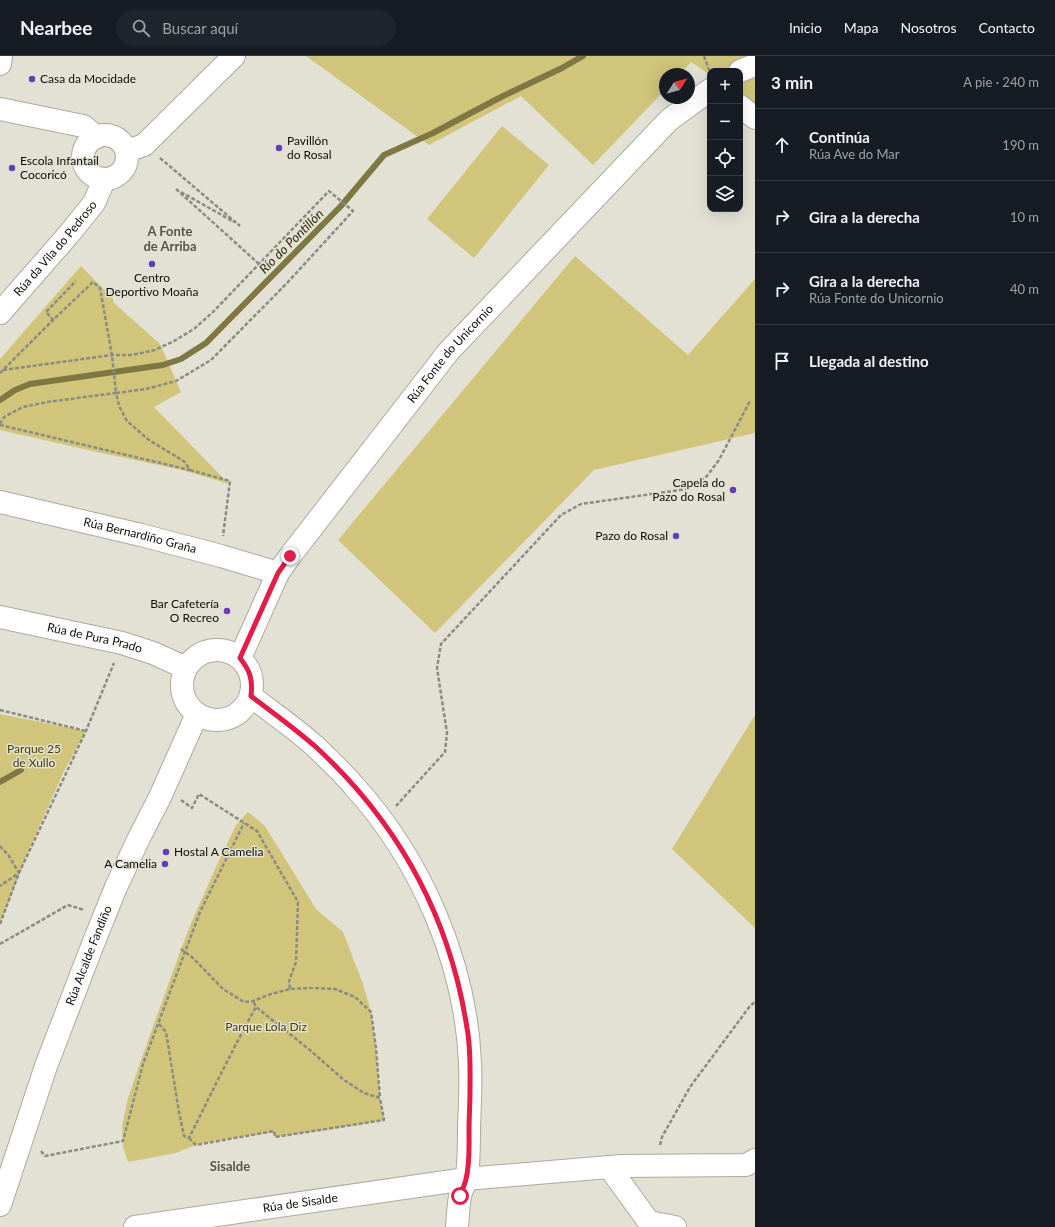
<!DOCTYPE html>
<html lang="es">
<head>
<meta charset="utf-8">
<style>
	body { margin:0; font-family:Lato,sans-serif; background:#20242c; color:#f1f3f6 }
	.controls { position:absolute; right:12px; top:12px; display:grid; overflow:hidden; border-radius:8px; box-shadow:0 4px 16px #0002 }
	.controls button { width:36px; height:36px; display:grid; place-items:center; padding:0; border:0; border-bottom:1px solid #363941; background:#171b24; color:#f1f3f6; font:20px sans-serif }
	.compass { position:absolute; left:659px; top:12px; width:36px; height:36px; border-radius:50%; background:#171b24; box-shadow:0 4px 16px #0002; rotate:54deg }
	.stop { position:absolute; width:12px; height:12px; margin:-9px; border:3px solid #e11d48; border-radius:50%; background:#fff }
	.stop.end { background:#e11d48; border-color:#fff; box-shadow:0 1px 4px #0008 }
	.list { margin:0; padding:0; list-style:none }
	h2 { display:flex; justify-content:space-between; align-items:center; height:52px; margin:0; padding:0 16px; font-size:17px }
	h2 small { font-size:13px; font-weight:400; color:#9ea1a6 }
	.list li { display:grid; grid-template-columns:26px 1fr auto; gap:12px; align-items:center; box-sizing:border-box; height:72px; padding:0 16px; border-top:1px solid #363941 }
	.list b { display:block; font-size:15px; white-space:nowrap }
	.list p { margin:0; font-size:13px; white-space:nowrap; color:#9ea1a6 }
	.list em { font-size:13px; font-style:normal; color:#9ea1a6 }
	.icon { flex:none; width:22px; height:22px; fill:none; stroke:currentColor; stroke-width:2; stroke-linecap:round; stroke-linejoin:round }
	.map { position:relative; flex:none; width:755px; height:1171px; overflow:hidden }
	header { display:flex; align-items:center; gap:24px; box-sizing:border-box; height:56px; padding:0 20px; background:#171b24; border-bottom:1px solid #363941 }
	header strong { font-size:19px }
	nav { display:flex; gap:22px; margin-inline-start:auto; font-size:14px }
	.search { width:280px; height:36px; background:#20242c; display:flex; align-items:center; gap:10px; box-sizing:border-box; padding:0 14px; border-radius:22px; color:#9ea1a6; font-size:15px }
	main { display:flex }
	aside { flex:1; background:#171b24 }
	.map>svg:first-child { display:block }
	.green { fill:#d1c57b }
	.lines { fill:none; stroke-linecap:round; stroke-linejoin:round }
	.stream { stroke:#7f7742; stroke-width:6 }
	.street-casing { stroke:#abaa9e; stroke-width:24 }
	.secondary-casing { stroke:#abaa9e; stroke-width:24 }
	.path { stroke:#8b8b81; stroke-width:2.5; stroke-dasharray:4 2; stroke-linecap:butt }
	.street { stroke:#fff; stroke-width:22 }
	.secondary { stroke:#fff; stroke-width:22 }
	.route { stroke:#e11d48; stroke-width:5 }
	.poi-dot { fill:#643eb6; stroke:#e2e1d4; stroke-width:1.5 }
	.labels { text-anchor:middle; stroke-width:3; stroke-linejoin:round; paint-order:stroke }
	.poi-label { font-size:12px; fill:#0d0d08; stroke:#e2e1d4; text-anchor:start }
	.street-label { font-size:12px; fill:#0d0d08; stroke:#e2e1d4 }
	.park-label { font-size:12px; fill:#463e00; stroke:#e2e1d4 }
	.neighbourhood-label { font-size:13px; font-weight:bold; fill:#57564b; stroke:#e2e1d4 }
	.water-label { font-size:13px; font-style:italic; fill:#2f2a08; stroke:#e2e1d4 }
</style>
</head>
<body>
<header>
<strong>Nearbee</strong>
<div class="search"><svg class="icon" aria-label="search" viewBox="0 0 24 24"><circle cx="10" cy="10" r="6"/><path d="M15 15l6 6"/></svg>Buscar aquí</div>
<nav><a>Inicio</a><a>Mapa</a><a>Nosotros</a><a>Contacto</a></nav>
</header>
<main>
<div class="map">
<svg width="755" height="1171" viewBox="0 0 755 1171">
	<rect width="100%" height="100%" fill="#e2e1d4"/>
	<path class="green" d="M306,0H755V52L740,41V15H710V19L691,6L680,18H665V34L593,109L521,40L429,89Z
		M502,70L549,109L474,202L427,163Z
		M575,200L688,299L755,223V377L594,414L435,577L338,484Z
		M81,210L113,243L114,247L160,288L181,336L154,351L229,428L182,414L97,396L0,374V303Z
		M0,658L86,675L64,715L27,798L0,868Z
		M755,659V872L672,793Z
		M248,756L265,770L316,853L343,876L363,928L371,956L376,992L380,1042L384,1064L340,1072L275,1081L274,1076L219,1084L196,1089L176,1097L128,1106L123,1091L122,1070L128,1042L141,1004L181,893L192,865L216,811L236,769Z"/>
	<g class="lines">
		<path class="stream" d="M0,344L15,334L30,328L163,309L181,303L206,287L341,150L384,99L433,77L501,41L562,12L583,0
			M0,726L21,714"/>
		<defs>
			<g id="street">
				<path d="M0,8L1,0"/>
				<path d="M740,15L755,9"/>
				<path d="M740,50L755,62"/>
				<path d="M0,53L83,70L97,81"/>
				<circle cx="105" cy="101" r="22"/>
				<path d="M127,95L144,89L234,0"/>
				<path id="s1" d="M0,257L69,178L94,147L104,124"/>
				<path id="s2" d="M0,446L141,479L221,500L278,517"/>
				<path id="s3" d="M0,561L122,587L153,597L186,612"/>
				<circle cx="217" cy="629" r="35"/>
				<path id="s4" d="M240,602L278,517L290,500L449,295L669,64L710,34"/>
				<path d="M251,640C272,657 298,674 318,693C330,705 343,717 354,730C421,804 466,907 470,1007C471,1029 470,1050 469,1071C469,1088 469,1104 467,1120C466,1127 461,1134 460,1141C458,1150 458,1161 457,1171"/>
				<path d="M609,1111L649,1166L675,1171"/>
				<path id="s5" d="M0,1149L46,1010L93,888L116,831L139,782L160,741L197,658"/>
			</g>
			<g id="secondary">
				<path id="s6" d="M135,1171L466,1123L621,1110L746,1109L755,1104"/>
			</g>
		</defs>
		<use href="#street" class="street-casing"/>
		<use href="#secondary" class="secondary-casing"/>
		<path class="path" d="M704,0L709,14
			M160,102L240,170
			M176,133L259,208
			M181,136L234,166
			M3,314L112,299H132L155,294L174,285L194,273L213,256L329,135L353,155L288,226L211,304L176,325L146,333L116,337L112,299L100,232L93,226L53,264L46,256L76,225
			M0,317L53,264
			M0,368L4,361L23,351L47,346L116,337L119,350L127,365L149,384L185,406L190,414L0,369
			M190,414L230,425L223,480
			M0,654L86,675
			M181,744L192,752L199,738L257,775L298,846L296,906L289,925L290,933
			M396,750L445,696L447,677L437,612L441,588L561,459L581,448L687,433L707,420L719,404L750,345
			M0,790L9,800L19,817L0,830
			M0,868L19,817L86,675L114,607
			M0,888L68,849L84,854
			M181,893L193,902L223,933L244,946L253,945L271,938L290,933L310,932L335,933L355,941L371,956L376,992L380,1042L364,1037L344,1024L311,995L256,951L253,945
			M159,968L166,976L179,1056L184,1080L189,1082C211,1038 232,994 256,951
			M189,1082L196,1089L274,1075L275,1081L384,1064L380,1042
			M660,1089L662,1081L690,1031L750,950L755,946
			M41,1095L45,1100L123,1085L143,1008L200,856L244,767"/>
		<use href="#street" class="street"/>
		<use href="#secondary" class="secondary"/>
	</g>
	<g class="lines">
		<path class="route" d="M290,500L278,517L240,602C250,615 253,623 251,640C273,657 296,673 317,692C399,768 450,862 467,972C471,993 470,1014 470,1035C470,1048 469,1061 469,1075C469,1090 470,1107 466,1123C465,1128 462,1134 460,1140"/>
	</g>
	<g class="poi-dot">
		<circle cx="32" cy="23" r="4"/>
		<circle cx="279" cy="92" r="4"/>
		<circle cx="12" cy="112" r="4"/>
		<circle cx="152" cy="208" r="4"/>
		<circle cx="733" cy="434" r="4"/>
		<circle cx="676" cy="480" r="4"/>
		<circle cx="227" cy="555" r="4"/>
		<circle cx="166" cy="796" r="4"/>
		<circle cx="165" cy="808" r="4"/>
	</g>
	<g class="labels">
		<g class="poi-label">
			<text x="40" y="27">Casa da Mocidade</text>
			<text x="287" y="89">Pavillón<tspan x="287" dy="14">do Rosal</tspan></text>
			<text x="20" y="109">Escola Infantail<tspan x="20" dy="14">Cocoricó</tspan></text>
			<text x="152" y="226" text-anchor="middle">Centro<tspan x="152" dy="14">Deportivo Moaña</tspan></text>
			<text x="725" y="431" text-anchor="end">Capela do<tspan x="725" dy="14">Pazo do Rosal</tspan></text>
			<text x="668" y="484" text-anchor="end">Pazo do Rosal</text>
			<text x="219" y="552" text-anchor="end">Bar Cafetería<tspan x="219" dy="14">O Recreo</tspan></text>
			<text x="174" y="800">Hostal A Camelia</text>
			<text x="157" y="812" text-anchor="end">A Camelia</text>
		</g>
		<g class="street-label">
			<text dy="4" stroke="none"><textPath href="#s1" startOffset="85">Rúa da Vila do Pedroso</textPath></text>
			<text dy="4" stroke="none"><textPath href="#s4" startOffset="372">Rúa Fonte do Unicornio</textPath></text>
			<text dy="4" stroke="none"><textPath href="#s2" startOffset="144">Rúa Bernardiño Graña</textPath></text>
			<text dy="4" stroke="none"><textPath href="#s3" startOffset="97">Rúa de Pura Prado</textPath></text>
			<text dy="4" stroke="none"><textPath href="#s5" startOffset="265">Rúa Alcalde Fandiño</textPath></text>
			<text dy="4" stroke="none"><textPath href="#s6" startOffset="167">Rúa de Sisalde</textPath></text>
		</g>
		<g class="park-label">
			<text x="34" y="697">Parque 25<tspan x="34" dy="14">de Xullo</tspan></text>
			<text x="266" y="975">Parque Lola Diz</text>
		</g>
		<g class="neighbourhood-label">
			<text x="170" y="180">A Fonte<tspan x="170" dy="15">de Arriba</tspan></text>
			<text x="230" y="1115">Sisalde</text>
		</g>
		<g class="water-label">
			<text transform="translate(291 185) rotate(-45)" y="5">Río do Pontillón</text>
		</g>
	</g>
</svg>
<div class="controls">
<button>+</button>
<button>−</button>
<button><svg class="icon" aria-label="locate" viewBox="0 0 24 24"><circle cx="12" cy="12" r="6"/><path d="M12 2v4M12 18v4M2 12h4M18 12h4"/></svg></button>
<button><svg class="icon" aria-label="layers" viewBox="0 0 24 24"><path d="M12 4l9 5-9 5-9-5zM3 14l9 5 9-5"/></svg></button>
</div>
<svg class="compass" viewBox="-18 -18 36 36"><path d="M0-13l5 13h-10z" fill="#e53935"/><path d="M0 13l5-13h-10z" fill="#9ea1a6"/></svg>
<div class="stop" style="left:460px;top:1140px"></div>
<div class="stop end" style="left:290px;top:500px"></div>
</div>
<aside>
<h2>3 min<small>A pie · 240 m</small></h2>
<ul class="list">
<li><svg class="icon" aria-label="ahead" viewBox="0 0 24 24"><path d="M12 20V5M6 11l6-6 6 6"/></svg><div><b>Continúa</b><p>Rúa Ave do Mar</p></div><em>190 m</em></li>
<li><svg class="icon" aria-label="right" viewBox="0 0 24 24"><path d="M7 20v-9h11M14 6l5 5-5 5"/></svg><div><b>Gira a la derecha</b></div><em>10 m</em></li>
<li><svg class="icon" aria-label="right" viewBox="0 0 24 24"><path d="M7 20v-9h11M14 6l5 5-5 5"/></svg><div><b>Gira a la derecha</b><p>Rúa Fonte do Unicornio</p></div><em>40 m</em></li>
<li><svg class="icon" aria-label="arrive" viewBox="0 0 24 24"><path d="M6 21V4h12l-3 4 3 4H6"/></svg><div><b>Llegada al destino</b></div></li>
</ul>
</aside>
</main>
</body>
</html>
